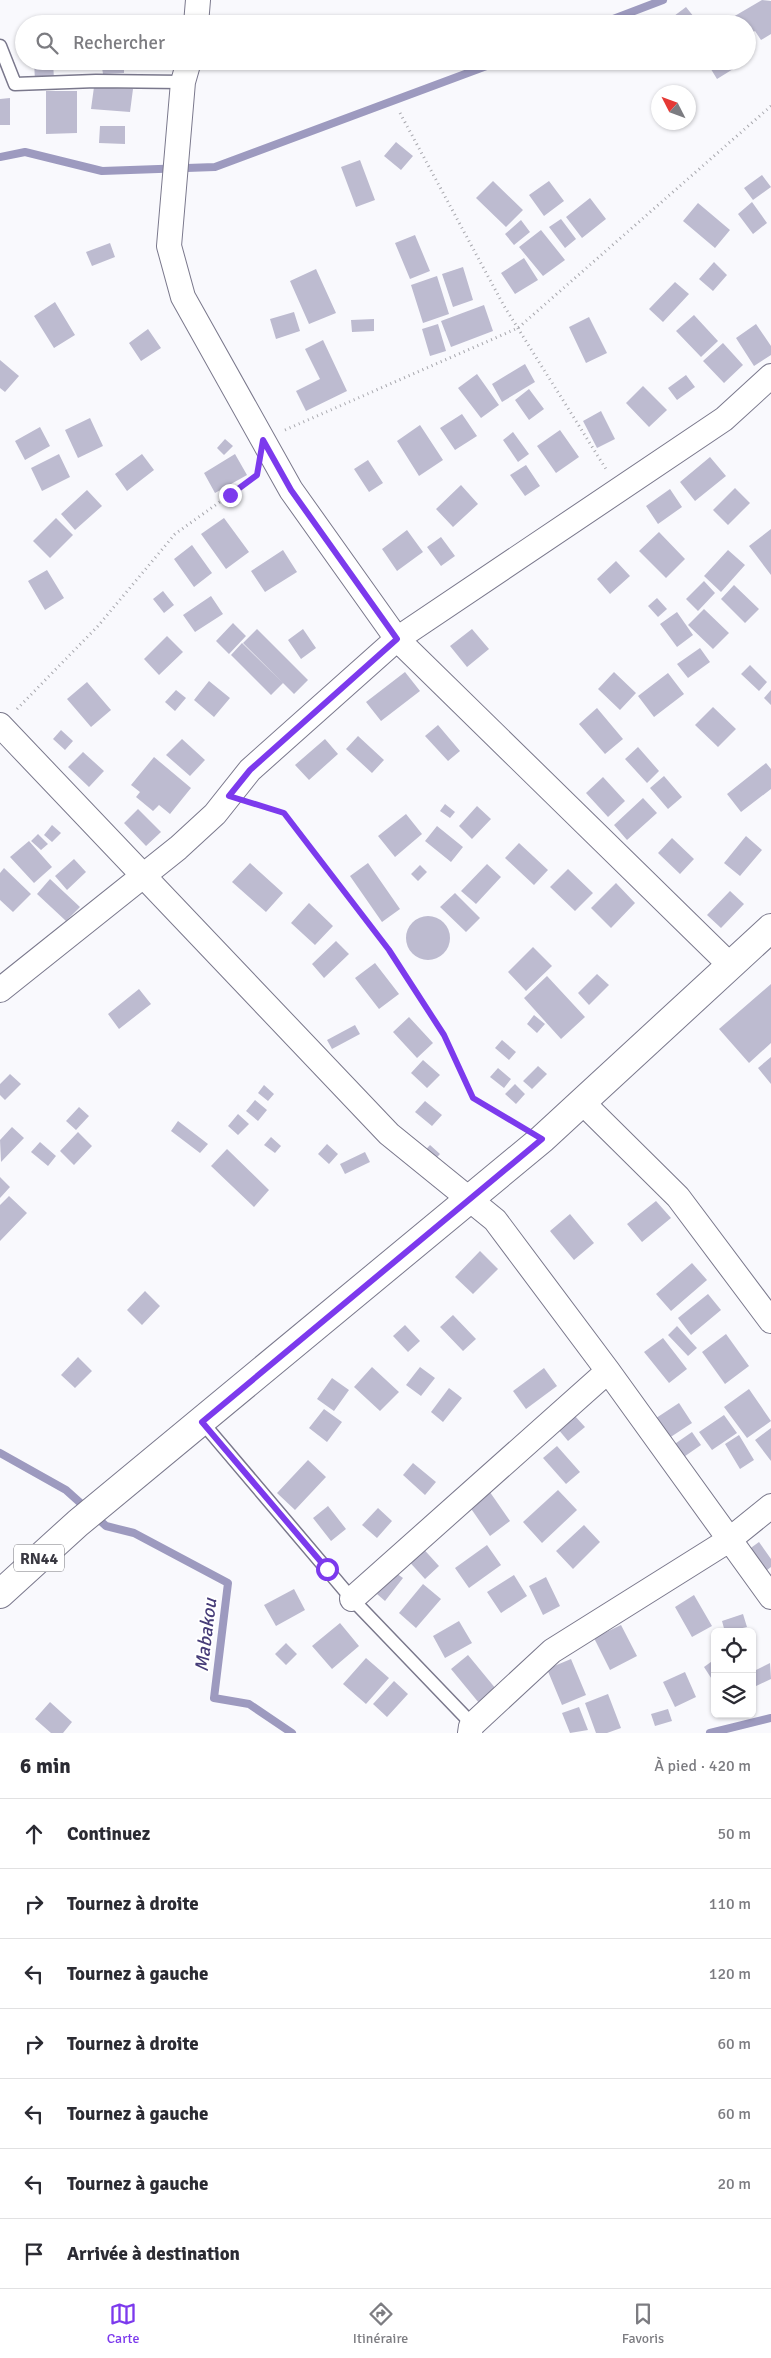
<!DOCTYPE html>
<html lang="fr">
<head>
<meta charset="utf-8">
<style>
	body { margin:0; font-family:Signika,sans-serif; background:#f7f7f7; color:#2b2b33 }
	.controls { position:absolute; right:15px; bottom:15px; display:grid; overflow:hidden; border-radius:8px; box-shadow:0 1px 4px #0004 }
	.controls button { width:45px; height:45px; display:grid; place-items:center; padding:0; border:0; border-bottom:1px solid #e1e1e2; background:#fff; color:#2b2b33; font:25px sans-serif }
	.compass { position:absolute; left:651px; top:85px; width:45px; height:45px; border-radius:50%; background:#fff; box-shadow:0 1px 4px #0004; rotate:312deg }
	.stop { position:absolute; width:15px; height:15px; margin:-11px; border:4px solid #7c3aed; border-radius:50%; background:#fff }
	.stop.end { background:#7c3aed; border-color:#fff; box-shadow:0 1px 5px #0008 }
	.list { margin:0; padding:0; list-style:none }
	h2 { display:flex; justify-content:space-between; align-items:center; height:65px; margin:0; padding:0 20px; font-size:21px }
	h2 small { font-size:16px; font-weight:400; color:#7c7c81 }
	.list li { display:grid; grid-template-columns:32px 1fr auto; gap:15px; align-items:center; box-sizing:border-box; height:70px; padding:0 20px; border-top:1px solid #e1e1e2 }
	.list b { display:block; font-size:19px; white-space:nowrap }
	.list em { font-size:16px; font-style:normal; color:#7c7c81 }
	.icon { flex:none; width:28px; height:28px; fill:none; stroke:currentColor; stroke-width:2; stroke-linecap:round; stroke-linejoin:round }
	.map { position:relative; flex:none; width:771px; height:1733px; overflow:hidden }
	.search { position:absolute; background:#fff; box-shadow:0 1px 4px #0004; left:15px; right:15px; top:15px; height:55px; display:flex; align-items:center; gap:12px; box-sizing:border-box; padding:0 18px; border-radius:28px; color:#7c7c81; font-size:19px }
	.sheet { height:555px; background:#fff }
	nav { display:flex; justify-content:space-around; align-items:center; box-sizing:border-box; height:70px; border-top:1px solid #e1e1e2; background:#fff; font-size:14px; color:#7c7c81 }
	nav a { display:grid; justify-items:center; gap:2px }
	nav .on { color:#7c3aed }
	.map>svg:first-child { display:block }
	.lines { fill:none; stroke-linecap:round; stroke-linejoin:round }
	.stream { stroke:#9d9abf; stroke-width:8 }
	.building { fill:#bdbbd0 }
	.lane-casing { stroke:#7a788c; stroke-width:15 }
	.street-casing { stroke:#7a788c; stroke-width:26 }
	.primary-casing { stroke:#7a788c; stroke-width:30 }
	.path { stroke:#a8a8ae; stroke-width:3; stroke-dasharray:1 4; stroke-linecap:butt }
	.lane { stroke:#fff; stroke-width:12 }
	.street { stroke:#fff; stroke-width:24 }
	.primary { stroke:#fff; stroke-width:28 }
	.route { stroke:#7c3aed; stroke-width:6 }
	.labels { text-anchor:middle; stroke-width:4; stroke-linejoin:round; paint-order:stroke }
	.shield { fill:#fff; stroke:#74747a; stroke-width:1 }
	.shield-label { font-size:16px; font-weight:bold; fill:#393841 }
	.water-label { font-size:19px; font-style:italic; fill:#463c78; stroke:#fff }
</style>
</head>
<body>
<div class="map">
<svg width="771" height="1733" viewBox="0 0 771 1733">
	<rect width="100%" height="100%" fill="#f9f9fd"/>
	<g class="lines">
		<path class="stream" d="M600,24L663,0
			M0,157L25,152L102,171L215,167L500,61
			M0,1453L66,1490L106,1526L134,1533L228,1583L214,1698L249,1704L292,1733
			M710,1733L771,1718"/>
	</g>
	<path class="building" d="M762,0L771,1V34L761,40L755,31L747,36V24H737L733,17Z
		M686,7L698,22L695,24H680L674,16Z
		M127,15L177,17V24H127Z
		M34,61H53L54,80L35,81Z
		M101,61H124V73L103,74Z
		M706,61H735L738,66L717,79Z
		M94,87L133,89L130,112L91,109Z
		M46,91H77V133L46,134Z
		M10,98V125H0V99Z
		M100,126H125V144L99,143Z
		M396,142L413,156L401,170L384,156Z
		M360,160L375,200L356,207L341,167Z
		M762,175L771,187L753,200L744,188Z
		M493,181L523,210L506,227L476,198Z
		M549,181L564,201L544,216L529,195Z
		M590,198L606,219L582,238L566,217Z
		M752,202L767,223L753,234L738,214Z
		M698,203L730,230L715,248L683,221Z
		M561,219L576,239L565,248L549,227Z
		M521,220L530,232L514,245L505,234Z
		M541,230L565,260L543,276L519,247Z
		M415,235L430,271L410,279L395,243Z
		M110,243L115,257L92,266L86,252Z
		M524,258L538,280L515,294L501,273Z
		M714,262L727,275L713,291L699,279Z
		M463,267L473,300L453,307L442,274Z
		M316,269L336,313L309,324L290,281Z
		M437,276L449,314L423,323L411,285Z
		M675,282L689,294L663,322L649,309Z
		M55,302L75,335L54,348L34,316Z
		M484,305L493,331L451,347L441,321Z
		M294,312L300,331L276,339L270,319Z
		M694,315L718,341L701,357L676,331Z
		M589,317L607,353L586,363L569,327Z
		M374,319V331L352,332L351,320Z
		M438,324L446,351L430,356L422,329Z
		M756,324L771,346V355L754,366L736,338Z
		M148,329L161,348L141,361L129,343Z
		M323,340L347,391L306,411L296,391L320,379L305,349Z
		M723,343L743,365L724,383L703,361Z
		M0,360L19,376L5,392L0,388Z
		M525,364L535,382L502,402L492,384Z
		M477,374L499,405L481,418L458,388Z
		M686,375L695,387L677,400L668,388Z
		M643,386L667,410L649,427L626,403Z
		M529,389L544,409L529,420L515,400Z
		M601,411L615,439L597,448L583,421Z
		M462,414L477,436L455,450L440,428Z
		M90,418L103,446L78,458L65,430Z
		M420,425L443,460L419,476L397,441Z
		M40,427L50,446L25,460L15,441Z
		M560,430L579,457L556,473L537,446Z
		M513,432L529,454L518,462L503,440Z
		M225,439L233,446L224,455L217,448Z
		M59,454L70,477L42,491L31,468Z
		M142,454L154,470L127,491L115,474Z
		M235,454L247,475L215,493L204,473Z
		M710,457L726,476L695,501L680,482Z
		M368,460L383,483L369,492L354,469Z
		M526,465L540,486L525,496L510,475Z
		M461,485L478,504L453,527L436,509Z
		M735,488L750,503L728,525L713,510Z
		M670,489L682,507L658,524L646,506Z
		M87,490L102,506L75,530L61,514Z
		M56,518L73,535L50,558L33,541Z
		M224,518L249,552L226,569L201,534Z
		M771,529V575L749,546Z
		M407,530L423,552L397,571L382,549Z
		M659,532L685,559L666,578L639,551Z
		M441,537L455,556L441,566L427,547Z
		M192,545L212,573L194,587L174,559Z
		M283,550L297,572L265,592L251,571Z
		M728,550L745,565L721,592L704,576Z
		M616,561L630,576L610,594L597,579Z
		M47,570L64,598L45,610L28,581Z
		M704,581L715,593L698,611L686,599Z
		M734,585L759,609L745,623L721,599Z
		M163,591L174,605L164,613L153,599Z
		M211,596L223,614L195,632L183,615Z
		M657,598L667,609L658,617L648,606Z
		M704,609L729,633L713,649L688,625Z
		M677,612L693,635L677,647L660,624Z
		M233,623L246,636L229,654L216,641Z
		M257,629L308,680L294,694L243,643Z
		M303,629L316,648L301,659L288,640Z
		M472,629L489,649L467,667L450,646Z
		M167,636L183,652L159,675L144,659Z
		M242,643L283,683L271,695L231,655Z
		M700,648L710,662L688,678L677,664Z
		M750,665L767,682L759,691L741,674Z
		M405,672L420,691L381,721L366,702Z
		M614,672L636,693L620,710L598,689Z
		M668,673L684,694L654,717L638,696Z
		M209,681L230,698L214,717L194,700Z
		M87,682L111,710L91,727L67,699Z
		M176,690L186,698L175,711L165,702Z
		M771,690V705L764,698Z
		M713,707L736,729L718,747L695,725Z
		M597,708L623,739L605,754L579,724Z
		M438,725L460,751L448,761L425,736Z
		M61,730L73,741L65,750L53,739Z
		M358,736L384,760L372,773L346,749Z
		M182,739L205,760L190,776L166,755Z
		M325,739L338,754L309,780L295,765Z
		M638,747L659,771L647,783L625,759Z
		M83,752L104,771L89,787L68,767Z
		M154,757L191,788L170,814L159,805L153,811L136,797L140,792L131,785Z
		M766,763L771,769V789L741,812L727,794Z
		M664,776L682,797L668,809L650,788Z
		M603,777L625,801L608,817L586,793Z
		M643,798L657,813L627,840L614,825Z
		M445,804L455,812L450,818L440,811Z
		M477,806L491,819L472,839L459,826Z
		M138,809L161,832L146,846L124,823Z
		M406,814L422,834L395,857L378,836Z
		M52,825L61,833L52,842L44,835Z
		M437,826L463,847L451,862L425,841Z
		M38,834L48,844L41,850L31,841Z
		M746,836L762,850L740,876L724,863Z
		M672,838L694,859L680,874L658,853Z
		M29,841L52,867L34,883L10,857Z
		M519,843L548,870L534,885L505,858Z
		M74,859L86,872L67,890L55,876Z
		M250,863L283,893L266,912L232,882Z
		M368,863L400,909L382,922L350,876Z
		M487,864L501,877L476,904L461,891Z
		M420,865L427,872L418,881L411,874Z
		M4,868L31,894L13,912L0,900V873Z
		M568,869L593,893L575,911L550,887Z
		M50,879L80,907L66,921L37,894Z
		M616,883L635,903L611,928L591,908Z
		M730,891L744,904L721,928L707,915Z
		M455,893L480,918L466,932L440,907Z
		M309,903L333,926L315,945L291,923Z
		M406 938a22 22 0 1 1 44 0a22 22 0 1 1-44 0Z
		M336,941L349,954L324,978L312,964Z
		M533,947L552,966L526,991L508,972Z
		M375,963L399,994L379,1009L355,978Z
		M597,974L609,985L589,1005L578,993Z
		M547,976L585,1017L561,1039L524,998Z
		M771,984V1043L749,1063L719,1029Z
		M139,989L151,1004L119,1029L108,1014Z
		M534,1015L545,1024L537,1033L527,1024Z
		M409,1017L433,1043L417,1058L393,1032Z
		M355,1025L360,1034L332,1049L327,1040Z
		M502,1040L516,1052L509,1060L495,1048Z
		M771,1057V1084L758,1068Z
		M423,1060L440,1075L427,1088L411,1073Z
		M538,1066L547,1074L532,1089L523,1081Z
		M498,1068L511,1079L504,1088L490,1077Z
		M10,1074L21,1084L5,1100L0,1095V1084Z
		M515,1084L525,1094L516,1104L505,1094Z
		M264,1085L274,1094L268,1101L258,1093Z
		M255,1100L267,1110L258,1121L246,1111Z
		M425,1101L442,1115L432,1126L415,1112Z
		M79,1107L89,1116L76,1130L66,1121Z
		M238,1114L249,1124L238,1135L228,1126Z
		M178,1121L208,1144L200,1153L171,1131Z
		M12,1127L24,1138L1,1162L0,1140Z
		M78,1132L92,1146L74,1165L60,1151Z
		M271,1137L281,1146L275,1153L264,1145Z
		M40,1142L56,1156L48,1166L31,1152Z
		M327,1144L338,1154L329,1164L318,1154Z
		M430,1145L440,1154L430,1165L420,1156Z
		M227,1149L269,1190L254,1207L211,1166Z
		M365,1152L370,1162L345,1174L340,1164Z
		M0,1177L10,1187L0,1198Z
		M9,1196L27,1213L0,1241V1205Z
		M656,1201L671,1218L642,1242L627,1224Z
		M570,1214L594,1243L574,1260L550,1231Z
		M480,1251L498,1269L473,1294L455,1277Z
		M692,1263L707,1280L671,1311L656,1294Z
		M145,1291L160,1306L142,1325L127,1310Z
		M708,1294L721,1310L691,1335L678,1318Z
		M453,1315L476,1339L463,1351L440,1327Z
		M405,1325L420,1341L408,1352L393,1336Z
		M677,1326L697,1348L688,1356L668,1335Z
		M726,1334L749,1366L725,1384L702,1352Z
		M663,1338L687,1369L669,1383L644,1352Z
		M78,1357L92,1371L75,1388L61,1375Z
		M372,1367L399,1392L380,1411L354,1387Z
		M420,1367L435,1378L421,1396L406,1385Z
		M544,1368L557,1386L526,1409L513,1391Z
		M332,1378L349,1390L334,1411L317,1399Z
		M449,1388L462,1398L443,1422L431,1412Z
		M749,1389L771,1421L747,1438L724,1407Z
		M679,1403L692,1423L660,1444L647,1424Z
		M324,1409L342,1422L327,1442L309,1428Z
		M574,1415L585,1427L568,1441L558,1429Z
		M724,1415L737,1433L712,1450L699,1432Z
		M771,1428V1461L755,1440Z
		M692,1432L701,1445L678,1461L669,1448Z
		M739,1435L754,1460L740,1469L725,1444Z
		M557,1446L580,1472L566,1484L543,1458Z
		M308,1460L326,1477L295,1510L277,1493Z
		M413,1463L436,1482L425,1495L403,1475Z
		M485,1485L510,1521L490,1536L465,1500Z
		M558,1490L577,1510L542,1543L523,1522Z
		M328,1506L346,1529L331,1541L313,1518Z
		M378,1508L392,1521L377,1538L362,1525Z
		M584,1525L600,1542L573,1569L556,1551Z
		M759,1542L771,1559V1567L757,1578L741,1555Z
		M419,1544L439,1566L425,1579L405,1557Z
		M487,1545L501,1565L469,1588L455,1568Z
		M393,1571L403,1578L385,1601L377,1594Z
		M514,1575L527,1596L501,1613L487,1592Z
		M546,1577L560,1606L543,1615L529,1586Z
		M423,1584L441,1599L416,1628L399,1613Z
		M294,1589L305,1610L276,1626L264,1605Z
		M694,1595L712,1626L692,1637L675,1607Z
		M743,1614L747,1627L725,1632L722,1621Z
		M459,1621L472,1643L445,1658L433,1636Z
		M340,1623L359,1646L332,1669L312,1646Z
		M621,1625L637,1656L610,1670L594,1638Z
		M286,1643L297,1654L286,1665L275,1654Z
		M468,1655L496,1689L479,1703L451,1669Z
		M366,1658L389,1678L366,1704L343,1684Z
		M571,1659L586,1695L562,1705L547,1669Z
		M715,1659V1684L704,1667Z
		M770,1663L771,1679L754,1687L752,1672Z
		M685,1672L696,1697L675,1707L663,1682Z
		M394,1681L408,1694L387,1717L373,1704Z
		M608,1694L621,1728L607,1733H596L585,1703Z
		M50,1702L72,1722L63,1733H51L35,1719Z
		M579,1707L588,1730L570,1733L562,1713Z
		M668,1709L672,1721L655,1726L651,1714Z"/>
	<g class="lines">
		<defs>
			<path id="lane" d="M0,46L15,84L96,81L183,82
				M202,1422L352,1599L473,1725"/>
			<path id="street" d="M196,24L198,0
				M189,61L183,82L169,246L183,297L291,490L397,639L731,966
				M0,725L389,1134L495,1220L608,1371L771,1597
				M0,990L178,848L215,814L250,770L397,639L724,419L771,376
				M582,1102L678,1197L771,1321
				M352,1599L608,1371
				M470,1733L471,1726L552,1651L729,1540L771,1506"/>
			<path id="primary" d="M0,1594L78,1523L542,1139L771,928"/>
		</defs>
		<use href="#lane" class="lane-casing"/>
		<use href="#street" class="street-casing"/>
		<use href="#primary" class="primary-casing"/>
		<path class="path" d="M400,113L504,306L606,469
			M285,430L518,328L771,106
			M17,709L98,626L175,534L256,476
			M253,804L283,813L389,950L444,1035L473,1098L517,1124"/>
		<use href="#lane" class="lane"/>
		<use href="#street" class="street"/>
		<use href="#primary" class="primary"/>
	</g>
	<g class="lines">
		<path class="route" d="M230,495L257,475L263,440L291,490L397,639L250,770L229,796L284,813L389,950L444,1035L473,1098L542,1139L202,1422L327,1569"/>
	</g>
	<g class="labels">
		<rect class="shield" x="14" y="1544.5" width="50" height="27" rx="4"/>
		<g class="shield-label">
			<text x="39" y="1564">RN44</text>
		</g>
		<g class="water-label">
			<text transform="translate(205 1635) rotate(-83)" y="7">Mabakou</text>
		</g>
	</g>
</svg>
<div class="controls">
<button><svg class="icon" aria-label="locate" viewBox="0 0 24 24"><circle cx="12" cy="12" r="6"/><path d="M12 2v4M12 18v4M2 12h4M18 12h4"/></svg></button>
<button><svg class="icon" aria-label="layers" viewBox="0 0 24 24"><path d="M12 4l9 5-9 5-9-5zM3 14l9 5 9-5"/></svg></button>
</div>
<svg class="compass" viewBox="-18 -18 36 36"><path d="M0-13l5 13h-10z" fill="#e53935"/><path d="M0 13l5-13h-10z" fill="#7c7c81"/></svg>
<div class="stop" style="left:327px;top:1569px"></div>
<div class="stop end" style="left:230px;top:495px"></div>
<div class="search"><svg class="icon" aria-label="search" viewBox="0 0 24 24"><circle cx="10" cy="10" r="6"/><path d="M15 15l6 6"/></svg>Rechercher</div>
</div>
<section class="sheet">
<h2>6 min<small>À pied · 420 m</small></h2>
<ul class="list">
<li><svg class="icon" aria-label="ahead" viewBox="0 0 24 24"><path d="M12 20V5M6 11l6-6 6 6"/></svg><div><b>Continuez</b></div><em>50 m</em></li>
<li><svg class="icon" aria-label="right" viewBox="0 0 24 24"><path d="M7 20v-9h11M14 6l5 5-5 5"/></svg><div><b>Tournez à droite</b></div><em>110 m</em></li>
<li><svg class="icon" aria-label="left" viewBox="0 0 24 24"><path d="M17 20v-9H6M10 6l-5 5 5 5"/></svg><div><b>Tournez à gauche</b></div><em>120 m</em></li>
<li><svg class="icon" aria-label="right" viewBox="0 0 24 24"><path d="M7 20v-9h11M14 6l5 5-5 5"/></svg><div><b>Tournez à droite</b></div><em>60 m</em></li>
<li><svg class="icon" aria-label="left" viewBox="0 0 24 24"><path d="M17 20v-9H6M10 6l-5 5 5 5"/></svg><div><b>Tournez à gauche</b></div><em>60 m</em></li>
<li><svg class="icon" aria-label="left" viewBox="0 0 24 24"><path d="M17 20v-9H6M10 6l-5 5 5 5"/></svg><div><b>Tournez à gauche</b></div><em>20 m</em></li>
<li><svg class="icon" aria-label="arrive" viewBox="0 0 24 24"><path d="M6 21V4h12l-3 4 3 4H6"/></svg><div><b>Arrivée à destination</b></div></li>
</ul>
</section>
<nav>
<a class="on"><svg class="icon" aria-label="map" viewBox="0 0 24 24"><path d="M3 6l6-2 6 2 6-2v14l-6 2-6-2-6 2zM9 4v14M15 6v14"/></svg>Carte</a>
<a><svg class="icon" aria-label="directions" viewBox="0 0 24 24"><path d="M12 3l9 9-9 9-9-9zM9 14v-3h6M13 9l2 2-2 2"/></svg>Itinéraire</a>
<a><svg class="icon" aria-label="saved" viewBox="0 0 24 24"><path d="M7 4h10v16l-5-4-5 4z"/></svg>Favoris</a>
</nav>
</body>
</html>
